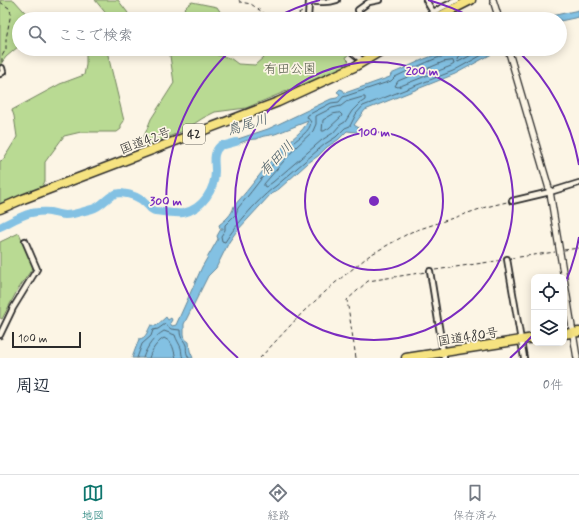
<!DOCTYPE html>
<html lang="ja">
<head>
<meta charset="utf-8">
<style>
	body { margin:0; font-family:Mynerve,"Klee One",sans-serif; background:#f2f2f3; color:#1f2937 }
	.controls { position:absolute; right:12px; bottom:12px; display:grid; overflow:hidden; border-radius:8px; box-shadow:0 2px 10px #0003 }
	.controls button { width:36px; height:36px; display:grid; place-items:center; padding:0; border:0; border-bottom:1px solid #e0e1e3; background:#fff; color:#1f2937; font:20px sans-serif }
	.scale { position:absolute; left:12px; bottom:10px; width:69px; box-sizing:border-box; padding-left:4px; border:2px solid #2b2b2b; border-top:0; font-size:11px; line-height:14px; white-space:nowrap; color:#2b2b2b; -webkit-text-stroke:3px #fcf5e5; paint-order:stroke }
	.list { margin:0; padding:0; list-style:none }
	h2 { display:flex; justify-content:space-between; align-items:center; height:52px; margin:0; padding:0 16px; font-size:17px }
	h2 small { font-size:13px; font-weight:400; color:#747a83 }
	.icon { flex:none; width:22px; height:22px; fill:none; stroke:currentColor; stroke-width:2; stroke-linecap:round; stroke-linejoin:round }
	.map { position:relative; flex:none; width:579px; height:358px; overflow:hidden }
	.search { position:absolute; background:#fff; box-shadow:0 2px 10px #0003; left:12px; right:12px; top:12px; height:44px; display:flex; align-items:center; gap:10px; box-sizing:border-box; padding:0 14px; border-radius:22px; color:#747a83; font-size:15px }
	.sheet { height:116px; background:#fff }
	nav { display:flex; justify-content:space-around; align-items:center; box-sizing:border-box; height:56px; border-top:1px solid #e0e1e3; background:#fff; font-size:11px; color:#747a83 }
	nav a { display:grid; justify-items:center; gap:2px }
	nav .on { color:#0f766e }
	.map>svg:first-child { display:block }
	.green { fill:#b9da93; stroke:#72825f }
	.water { fill:#83c1e3; stroke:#608599 }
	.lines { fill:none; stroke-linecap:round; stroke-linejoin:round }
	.shore { stroke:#4e6775; stroke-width:1 }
	.river { stroke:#83c1e3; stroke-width:8 }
	.minor-casing { stroke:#2b2b2b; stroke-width:8 }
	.tertiary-casing { stroke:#2b2b2b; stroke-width:8 }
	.trunk-casing { stroke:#2b2b2b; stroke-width:11 }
	.path { stroke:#2b2b2b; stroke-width:1; stroke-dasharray:4 3; stroke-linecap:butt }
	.minor { stroke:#fcf5e5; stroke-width:4.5 }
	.tertiary { stroke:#fcf5e5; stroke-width:5.5 }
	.trunk { stroke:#f6e381; stroke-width:8 }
	.ring { fill:none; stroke:#7b2cbf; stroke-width:2 }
	.labels { text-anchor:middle; stroke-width:3.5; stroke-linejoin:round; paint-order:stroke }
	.shield { fill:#fcf5e5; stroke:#6a6863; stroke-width:1 }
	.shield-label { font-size:12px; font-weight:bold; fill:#2b2b2b }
	.park-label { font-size:13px; fill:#4e5745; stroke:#fcf5e5 }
	.street-label { font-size:13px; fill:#2b2b2b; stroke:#fcf5e5 }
	.water-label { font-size:14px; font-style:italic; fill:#455862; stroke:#fcf5e5 }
	.centre { fill:#7b2cbf; stroke:#fcf5e5; stroke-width:2 }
	.ring-label { font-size:12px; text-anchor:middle; font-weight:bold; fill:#7b2cbf; stroke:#fcf5e5; stroke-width:3.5; stroke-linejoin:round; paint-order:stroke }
</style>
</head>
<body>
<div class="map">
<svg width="579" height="358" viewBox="0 0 579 358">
	<rect width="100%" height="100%" fill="#fcf5e5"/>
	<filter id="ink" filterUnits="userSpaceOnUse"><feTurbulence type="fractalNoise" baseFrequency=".025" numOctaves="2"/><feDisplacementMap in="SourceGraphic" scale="8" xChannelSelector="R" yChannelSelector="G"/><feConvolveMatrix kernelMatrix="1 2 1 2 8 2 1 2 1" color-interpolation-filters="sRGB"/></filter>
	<g filter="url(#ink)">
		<path class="green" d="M0,0H14L31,19H19V46L6,57L0,65Z
			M95,0H118L128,13L126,19L108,16Z
			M192,2L217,7L225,19H180C181,11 186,6 192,2Z
			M86,49H105L107,51L124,121L121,125V129L117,132H81L64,136L45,162V181L42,187L0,206V161L3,160L17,137L14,116L12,110L60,84L84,75L86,65Z
			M169,49H220L217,55L230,58L238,64L255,65L273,49H347L349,52L346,58L349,61L346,63L347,64L342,68L246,108L215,112L203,118L183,131L144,147L141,144L151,119L174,83Z
			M19,233L34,266L17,291L2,319L0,318V242Z"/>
		<path class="water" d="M579,10V17L560,21V19H537Z
			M455,49H501L455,74L365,110L354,125L361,129L356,132L347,131L338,140L327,147L318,156L308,163L279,189L271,194L236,232L229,242L216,268L208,276L184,324V334L185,339L189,342L190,351L193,358H132L139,339C147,338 147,331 151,325L156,326L166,317L168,320L171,318L172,320L170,323L172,326L176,325L202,267L218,239L217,236L221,229H223V228H220L219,225C225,220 232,215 234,206C251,187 265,167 282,148C291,139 303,132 308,121C298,125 286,130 275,134C268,136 263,135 257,139C243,139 239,146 227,146L229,142L268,129L331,99L337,98L340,94L337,92L340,89L343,90L345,93L390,77L391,74C406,68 420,60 435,55C442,52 448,53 455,49Z"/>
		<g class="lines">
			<path class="shore" d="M456,49L455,53C449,57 444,56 437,58C423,64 409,70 395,77L391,81L343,97L339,102L331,103L308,115L307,117L311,122C310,132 299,137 293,143C272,162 256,187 238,208L236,214L225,225V230L221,236L222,241L225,242C235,226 261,196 276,186L325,144L336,137L345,128L350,126L356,114L363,106L453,71L493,49
				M461,49V54L457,59L458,62L483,49
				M453,61L454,64L451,66L398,87L395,86L398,81L443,62Z
				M363,97H365V100L359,104L352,111L345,122L340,125L333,133L322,140L273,182L266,187L264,186V184L296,147L313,131L316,124V116L332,108L341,106L346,102Z
				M340,113L342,115L341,117L329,128L324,131H322L323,120L333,114Z
				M137,358L142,344L151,336L153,330L158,329L165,324L171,329L180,330C180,339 183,338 186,345C187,349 185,352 189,358
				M143,358C147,346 154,337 164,331L175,335C176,339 180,345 181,348C182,352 181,354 183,358
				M149,358C151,351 157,342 164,338C174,343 173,349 176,358"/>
			<path class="river" d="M0,227C10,222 20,216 31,213C37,212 44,211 50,212C55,213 60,215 65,215C73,215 84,211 92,209C104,206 108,193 121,193C130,194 140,197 146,204C150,207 150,210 155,211C164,212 174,214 183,213C203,209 215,189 215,171C215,161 212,153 221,145H225L236,142"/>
			<defs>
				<path id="minor" d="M426,0L433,12
					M308,19L309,2C321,1 326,4 337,0
					M361,19L358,10L369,2L379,0
					M423,19L433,12L457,0
					M348,49L363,61
					M357,56L365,49
					M0,74L3,72L2,68
					M512,201L550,192L579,183
					M507,259L524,358
					M430,271L444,358
					M0,335L13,308L37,269L25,241"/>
				<path id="tertiary" d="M493,0L499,19
					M508,49L550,192L577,358"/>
				<path id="trunk" d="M434,19L471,0
					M0,209L23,199L278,102L354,67L384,49
					M564,334L579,332
					M406,358L534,338"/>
			</defs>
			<use href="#minor" class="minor-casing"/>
			<use href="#tertiary" class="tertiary-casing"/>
			<use href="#trunk" class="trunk-casing"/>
			<path class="path" d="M239,0L240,2L251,4L272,19
				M0,2L9,8L11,13L6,39V49L2,56V63
				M294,19L295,16L304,11
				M564,250L579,248
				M512,258L555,252
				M435,270L503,260
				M260,358L303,312L335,283L370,255L411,232L486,207L507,202
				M356,358L347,300L368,281L426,272"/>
			<use href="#minor" class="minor"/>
			<use href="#tertiary" class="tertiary"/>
			<use href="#trunk" class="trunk"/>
		</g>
	</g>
	<g class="ring">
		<circle cx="374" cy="201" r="69"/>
		<circle cx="374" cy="201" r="139"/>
		<path d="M579 237A208 208 0 0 1 564 286M533 335A208 208 0 0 1 510 358M238 358A208 208 0 0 1 231 50M275 18A208 208 0 0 1 320 0M428 0A208 208 0 0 1 473 18M517 50A208 208 0 0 1 579 165"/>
	</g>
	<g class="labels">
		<rect class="shield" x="183" y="124" width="22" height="20" rx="3"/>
		<g class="shield-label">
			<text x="194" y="138">42</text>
		</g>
		<g class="park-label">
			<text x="290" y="73">有田公園</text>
		</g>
		<g class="street-label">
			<text transform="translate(145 140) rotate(-21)" y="5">国道42号</text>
			<text transform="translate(468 336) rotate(-9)" y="5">国道480号</text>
		</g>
		<g class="water-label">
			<text transform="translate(247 124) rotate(-17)" y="5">鳥尾川</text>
			<text transform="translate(276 158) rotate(-46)" y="5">有田川</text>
		</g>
	</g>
	<circle cx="374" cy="201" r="6" class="centre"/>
	<g class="ring-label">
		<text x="422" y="75">200 m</text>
		<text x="374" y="136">100 m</text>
		<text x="166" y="205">300 m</text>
	</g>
</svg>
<div class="controls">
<button><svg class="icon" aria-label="locate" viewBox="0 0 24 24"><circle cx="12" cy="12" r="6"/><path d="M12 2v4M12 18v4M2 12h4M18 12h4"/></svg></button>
<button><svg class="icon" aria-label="layers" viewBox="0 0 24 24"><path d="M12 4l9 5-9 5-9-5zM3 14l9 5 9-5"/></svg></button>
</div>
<div class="scale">100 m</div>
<div class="search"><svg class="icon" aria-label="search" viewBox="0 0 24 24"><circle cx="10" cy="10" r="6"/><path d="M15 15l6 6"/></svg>ここで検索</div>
</div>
<section class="sheet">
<h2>周辺<small>0件</small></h2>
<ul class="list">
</ul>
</section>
<nav>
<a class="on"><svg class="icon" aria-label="map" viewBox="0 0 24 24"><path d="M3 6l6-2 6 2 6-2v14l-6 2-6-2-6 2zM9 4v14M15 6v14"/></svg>地図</a>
<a><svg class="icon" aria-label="directions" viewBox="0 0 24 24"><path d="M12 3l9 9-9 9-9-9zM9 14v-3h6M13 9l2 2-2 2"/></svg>経路</a>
<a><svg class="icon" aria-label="saved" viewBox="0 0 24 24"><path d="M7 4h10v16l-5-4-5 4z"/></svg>保存済み</a>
</nav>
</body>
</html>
